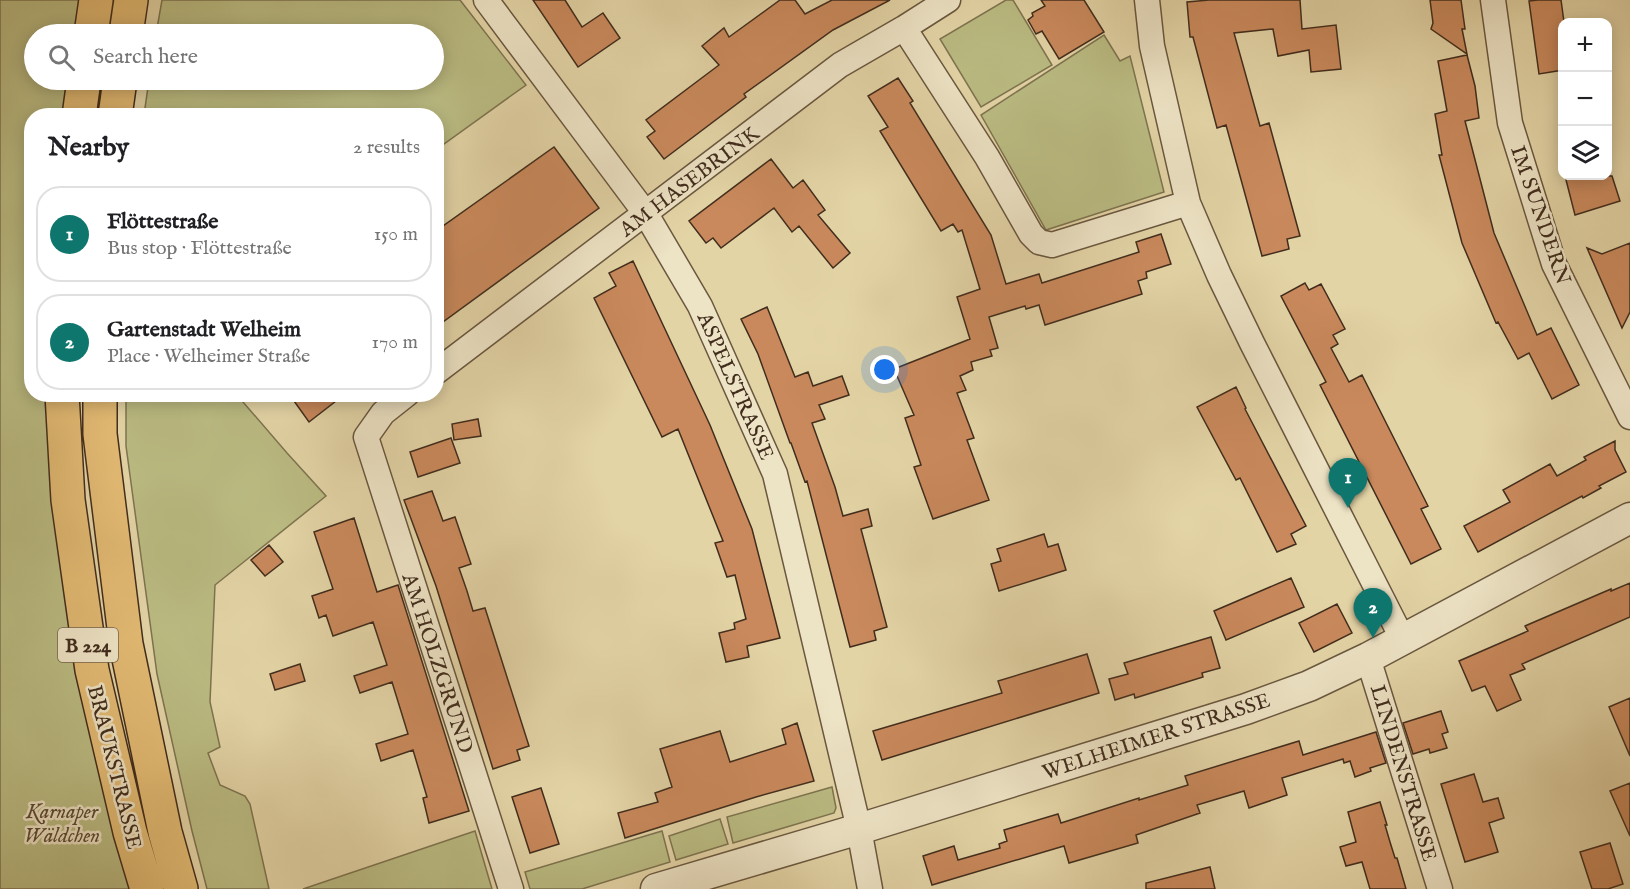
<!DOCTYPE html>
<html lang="en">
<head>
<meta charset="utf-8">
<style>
	body { margin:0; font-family:"IM FELL English",serif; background:#f2f2f2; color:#202124 }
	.controls { position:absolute; right:18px; top:18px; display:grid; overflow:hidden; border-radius:12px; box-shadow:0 3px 15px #0003 }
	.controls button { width:54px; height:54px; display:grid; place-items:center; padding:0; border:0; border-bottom:2px solid #e0e0e0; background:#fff; color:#202124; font:30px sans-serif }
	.you { position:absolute; left:885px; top:370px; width:21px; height:21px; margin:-15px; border:4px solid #fff; border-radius:50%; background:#1a73e8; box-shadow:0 0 0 9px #1a73e833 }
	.badge { display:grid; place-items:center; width:39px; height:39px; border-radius:50%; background:#0f766e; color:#fff; font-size:20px; font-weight:700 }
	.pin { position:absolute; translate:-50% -50px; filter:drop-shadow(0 2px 3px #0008) }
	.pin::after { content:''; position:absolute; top:32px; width:21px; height:18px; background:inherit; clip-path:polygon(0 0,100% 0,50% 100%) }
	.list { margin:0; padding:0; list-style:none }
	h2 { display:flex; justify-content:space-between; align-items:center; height:78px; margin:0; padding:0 24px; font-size:26px }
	h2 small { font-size:20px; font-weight:400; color:#757577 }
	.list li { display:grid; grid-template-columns:39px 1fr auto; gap:18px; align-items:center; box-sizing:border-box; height:96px; margin:0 12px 12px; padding:0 12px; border:2px solid #e0e0e0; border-radius:24px }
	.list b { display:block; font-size:22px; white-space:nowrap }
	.list p { margin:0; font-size:20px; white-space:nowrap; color:#757577 }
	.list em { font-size:20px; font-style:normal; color:#757577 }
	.icon { flex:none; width:33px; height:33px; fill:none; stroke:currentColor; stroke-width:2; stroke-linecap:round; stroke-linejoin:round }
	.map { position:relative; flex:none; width:1630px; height:889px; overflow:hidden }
	.search { position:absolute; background:#fff; box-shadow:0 3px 15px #0003; left:24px; top:24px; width:420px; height:66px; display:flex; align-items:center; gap:15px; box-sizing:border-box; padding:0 21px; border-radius:33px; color:#757577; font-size:22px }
	.panel { position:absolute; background:#fff; box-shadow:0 3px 15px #0003; left:24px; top:108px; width:420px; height:294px; border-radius:24px }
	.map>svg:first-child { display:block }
	.green { fill:#babb82; stroke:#7e7450; stroke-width:1.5 }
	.building { fill:#c9895c; stroke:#412d1d; stroke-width:1.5 }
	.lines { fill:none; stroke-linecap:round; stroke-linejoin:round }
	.minor-casing { stroke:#6a573f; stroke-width:27 }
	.tertiary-casing { stroke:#6a573f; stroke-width:33 }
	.primary-casing { stroke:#412d1d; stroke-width:36 }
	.minor { stroke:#ede3c5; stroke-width:24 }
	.tertiary { stroke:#ede3c5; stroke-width:30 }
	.primary { stroke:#e2ba73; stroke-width:33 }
	.labels { text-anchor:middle; stroke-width:5; stroke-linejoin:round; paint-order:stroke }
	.shield { fill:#ede3c5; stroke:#75644f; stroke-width:1.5 }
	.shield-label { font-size:20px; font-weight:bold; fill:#412d1d }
	.street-label { font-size:21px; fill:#412d1d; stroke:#ede3c5 }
	.park-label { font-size:21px; font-style:italic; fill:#594931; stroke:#ede3c5 }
</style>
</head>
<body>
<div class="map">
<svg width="1630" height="889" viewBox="0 0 1630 889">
	<rect width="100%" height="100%" fill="#e3d4a6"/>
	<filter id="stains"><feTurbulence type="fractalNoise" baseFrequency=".00333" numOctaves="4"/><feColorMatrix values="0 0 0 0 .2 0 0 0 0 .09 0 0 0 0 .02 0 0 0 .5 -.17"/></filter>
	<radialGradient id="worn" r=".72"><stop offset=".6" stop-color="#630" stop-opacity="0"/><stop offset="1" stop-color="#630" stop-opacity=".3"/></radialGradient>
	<path class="green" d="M0,0H94L89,34H34V80H82L76,115L32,116V394L61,395L145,889H0Z
		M162,0H460L526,85L437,149L436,116L144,115L149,80H434V34H156Z
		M1006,0H1013L1052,65L981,107L940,39Z
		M1104,35L1120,61L1130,56L1164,192L1046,230L981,115Z
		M126,395H237L287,453L326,496L215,585L210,702L220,747L208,753L220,785L245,796L250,804L269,889H207L192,831L157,674L126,446Z
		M832,787L836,808L834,813L733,843L727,817Z
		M720,819L728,844L676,860L669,836Z
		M475,831L492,889H303Z
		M662,831L670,862L582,889H530L525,872Z"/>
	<path class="building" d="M533,0H565L582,27L603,13L620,38L578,67Z
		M780,0H795L805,14L832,0H890L833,30L744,94L746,97L664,159L647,137L655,131L646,120L719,65L702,46L724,28L729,37Z
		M1041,0H1084L1104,32L1059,59L1042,31L1036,34L1028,20L1033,16L1032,13L1045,6Z
		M1209,0H1300L1302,29L1336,25L1341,69L1311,72L1309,50L1278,56L1273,29L1234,33L1260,126L1269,123L1300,236L1287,239L1289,249L1262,256L1226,125L1217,128L1193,37H1190L1187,2Z
		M1430,0H1461L1465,29H1462L1467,54L1431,29L1433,23Z
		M1538,0H1561L1564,22H1563V70L1539,74L1529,1Z
		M1467,55L1475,86L1479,118L1465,121L1494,233L1537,335L1551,328L1579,385L1552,399L1529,353L1518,359L1498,322L1496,323L1462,243L1439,155H1442L1435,114L1447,111L1438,61Z
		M898,78L913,101L910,103L991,235L1006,284L1039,274L1042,283L1139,252L1136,242L1161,234L1171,264L1146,272L1147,278L1138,281L1142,294L1045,325L1039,305L1026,309L1025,306L989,317L998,348L990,350L992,356L971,362L973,370L960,376L966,390L957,393L974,438L967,440L989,500L933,519L914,467L921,465L905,418L914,415L894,369L970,339L957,297L980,289L962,230L958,232L953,224L941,231L880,131L888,127L868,96Z
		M554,147L599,208L436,327V231Z
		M771,159L793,188L803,180L825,210L818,215L850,253L833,268L799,226L792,232L774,208L721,248L713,238L706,243L689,221Z
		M1565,176H1612L1620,201L1575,215Z
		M1630,243V312L1622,328L1587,248L1602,254Z
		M633,261L710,425L752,529L780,638L747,646L749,657L726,662L719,633L735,629L734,623L746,619L735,575L727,577L715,543L723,541L678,429L662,437L594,298L616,286L609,273Z
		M1305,283L1309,290L1321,284L1345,329L1333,335L1338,344L1331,348L1349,382L1362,375L1428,506L1421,509L1441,549L1411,564L1320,385L1326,382L1281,296Z
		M767,307L795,377L808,372L813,386L842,376L849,395L819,405L825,419L812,423L835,487L843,516L868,509L872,526L861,529L887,627L874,631L876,640L850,647L807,481L805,482L791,443H790L758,354L741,319Z
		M1236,387L1246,408L1245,409L1306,526L1291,534L1296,544L1277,552L1240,478L1236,480L1197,407Z
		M289,394H345L309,422Z
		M478,419L481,436L454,440L452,424Z
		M451,438L460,463L418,477L410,452Z
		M1615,441V450L1626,472L1599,486L1601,488L1583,498L1582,496L1478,552L1464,526L1510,502L1503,490L1550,464L1557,476L1586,460L1584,457Z
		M432,491L443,521L455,517L471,564L459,568L467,591L473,611L485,608L529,746L517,750L520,760L493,769L436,586L404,500Z
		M354,518L377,592L398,585L469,811L429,823L423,798L427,797L413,750L381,761L376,744L408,734L392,682L360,693L354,676L387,665L373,622L333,636L326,615L319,618L312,596L333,589L314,532Z
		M1044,534L1048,547L1058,544L1066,570L999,591L991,564L1001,561L997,549Z
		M269,545L283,562L265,576L251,560Z
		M1291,578L1304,607L1226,640L1214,611Z
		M1630,583V617L1522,664L1525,669L1510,675L1521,700L1497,711L1485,686L1472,691L1459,661L1528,631L1525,626L1611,589V591Z
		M1337,604L1352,633L1314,652L1299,623Z
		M1211,637L1220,668L1202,673L1203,677L1135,698L1134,694L1115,700L1109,679L1128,674L1124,663Z
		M1087,654L1099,693L882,760L873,731L1002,693L998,681Z
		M300,664L305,681L275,690L270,674Z
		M1630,698V756L1609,707Z
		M1441,711L1448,732L1442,734L1447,748L1430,753L1429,749L1413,754L1403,723Z
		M797,723L814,781L756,797L625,838L618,813L658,802L655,793L672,787L660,749L720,731L730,762L786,744L782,729Z
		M1376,732L1386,763L1370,768L1371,771L1355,777L1350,761L1344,763L1343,759L1282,778L1287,795L1249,808L1244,791L1197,805L1200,813L1136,835L1138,843L1069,863L1064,846L932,885L923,856L954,846L958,860L1000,848L999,844L1007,841L1004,830L1058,814L1061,823L1139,798V800L1188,785L1185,776L1299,741L1303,755Z
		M1474,774L1483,802L1498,798L1504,818L1489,823L1498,852L1465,862L1441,784Z
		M1630,783V836L1610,791Z
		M541,788L559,844L530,853L512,797Z
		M1380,802L1387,825H1385L1390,842L1395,858H1397L1406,889H1370L1362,862L1346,866L1340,847L1356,842L1348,812Z
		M1610,843L1623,884L1608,889H1592L1580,852Z
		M1210,867L1215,889H1146V883Z"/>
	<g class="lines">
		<defs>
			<path id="minor" d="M486,0L646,214L700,306L775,474L859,829L870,889
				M1147,0L1152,46L1188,203L1219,275L1252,343L1402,638
				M1493,0L1510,123L1554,264L1630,417
				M904,28L987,157L1031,234L1039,242L1052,245L1188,203
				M436,372L840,65L904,28L948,0
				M407,394L383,413L366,437L511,889
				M1368,658L1440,889"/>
			<path id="tertiary" d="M656,889L859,829L1246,709L1309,686L1368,658L1630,518"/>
			<path id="primary" d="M91,34L96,0
				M126,34L131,0
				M79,116L84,80
				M115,116L120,80
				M62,394L68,500L92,670L130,832L147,889
				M100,394V434L126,644L165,832L181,889"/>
		</defs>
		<use href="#minor" class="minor-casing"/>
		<use href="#tertiary" class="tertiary-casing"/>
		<use href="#primary" class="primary-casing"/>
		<use href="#minor" class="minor"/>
		<use href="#tertiary" class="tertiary"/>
		<use href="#primary" class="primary"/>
	</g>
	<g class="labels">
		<rect class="shield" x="58" y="628" width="60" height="34" rx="4.5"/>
		<g class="shield-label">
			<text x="88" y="652">B 224</text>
		</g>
		<g class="street-label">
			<text transform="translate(689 181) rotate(-37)" y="7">AM HASEBRINK</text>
			<text transform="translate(1541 215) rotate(71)" y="7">IM SUNDERN</text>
			<text transform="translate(736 386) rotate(66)" y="7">ASPELSTRASSE</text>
			<text transform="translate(438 663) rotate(72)" y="7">AM HOLZGRUND</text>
			<text transform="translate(1156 736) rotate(-18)" y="7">WELHEIMER STRASSE</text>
			<text transform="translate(115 767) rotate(76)" y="7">BRAUKSTRASSE</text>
			<text transform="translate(1404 773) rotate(73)" y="7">LINDENSTRASSE</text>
		</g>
		<g class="park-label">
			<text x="62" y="818">Karnaper<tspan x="62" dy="24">Wäldchen</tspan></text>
		</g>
	</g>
	<rect width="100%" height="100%" filter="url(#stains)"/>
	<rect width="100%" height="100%" fill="url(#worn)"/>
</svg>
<div class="controls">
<button>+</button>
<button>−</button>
<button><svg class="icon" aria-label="layers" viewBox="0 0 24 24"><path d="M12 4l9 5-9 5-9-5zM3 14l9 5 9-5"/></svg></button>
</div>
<div class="you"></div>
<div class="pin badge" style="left:1348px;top:508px">1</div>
<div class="pin badge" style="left:1373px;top:638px">2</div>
<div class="search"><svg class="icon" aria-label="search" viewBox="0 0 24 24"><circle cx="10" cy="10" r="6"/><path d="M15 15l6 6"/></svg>Search here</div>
<section class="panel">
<h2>Nearby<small>2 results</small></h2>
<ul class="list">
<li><span class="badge">1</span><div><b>Flöttestraße</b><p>Bus stop · Flöttestraße</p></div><em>150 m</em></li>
<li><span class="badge">2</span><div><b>Gartenstadt Welheim</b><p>Place · Welheimer Straße</p></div><em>170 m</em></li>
</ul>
</section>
</div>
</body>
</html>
